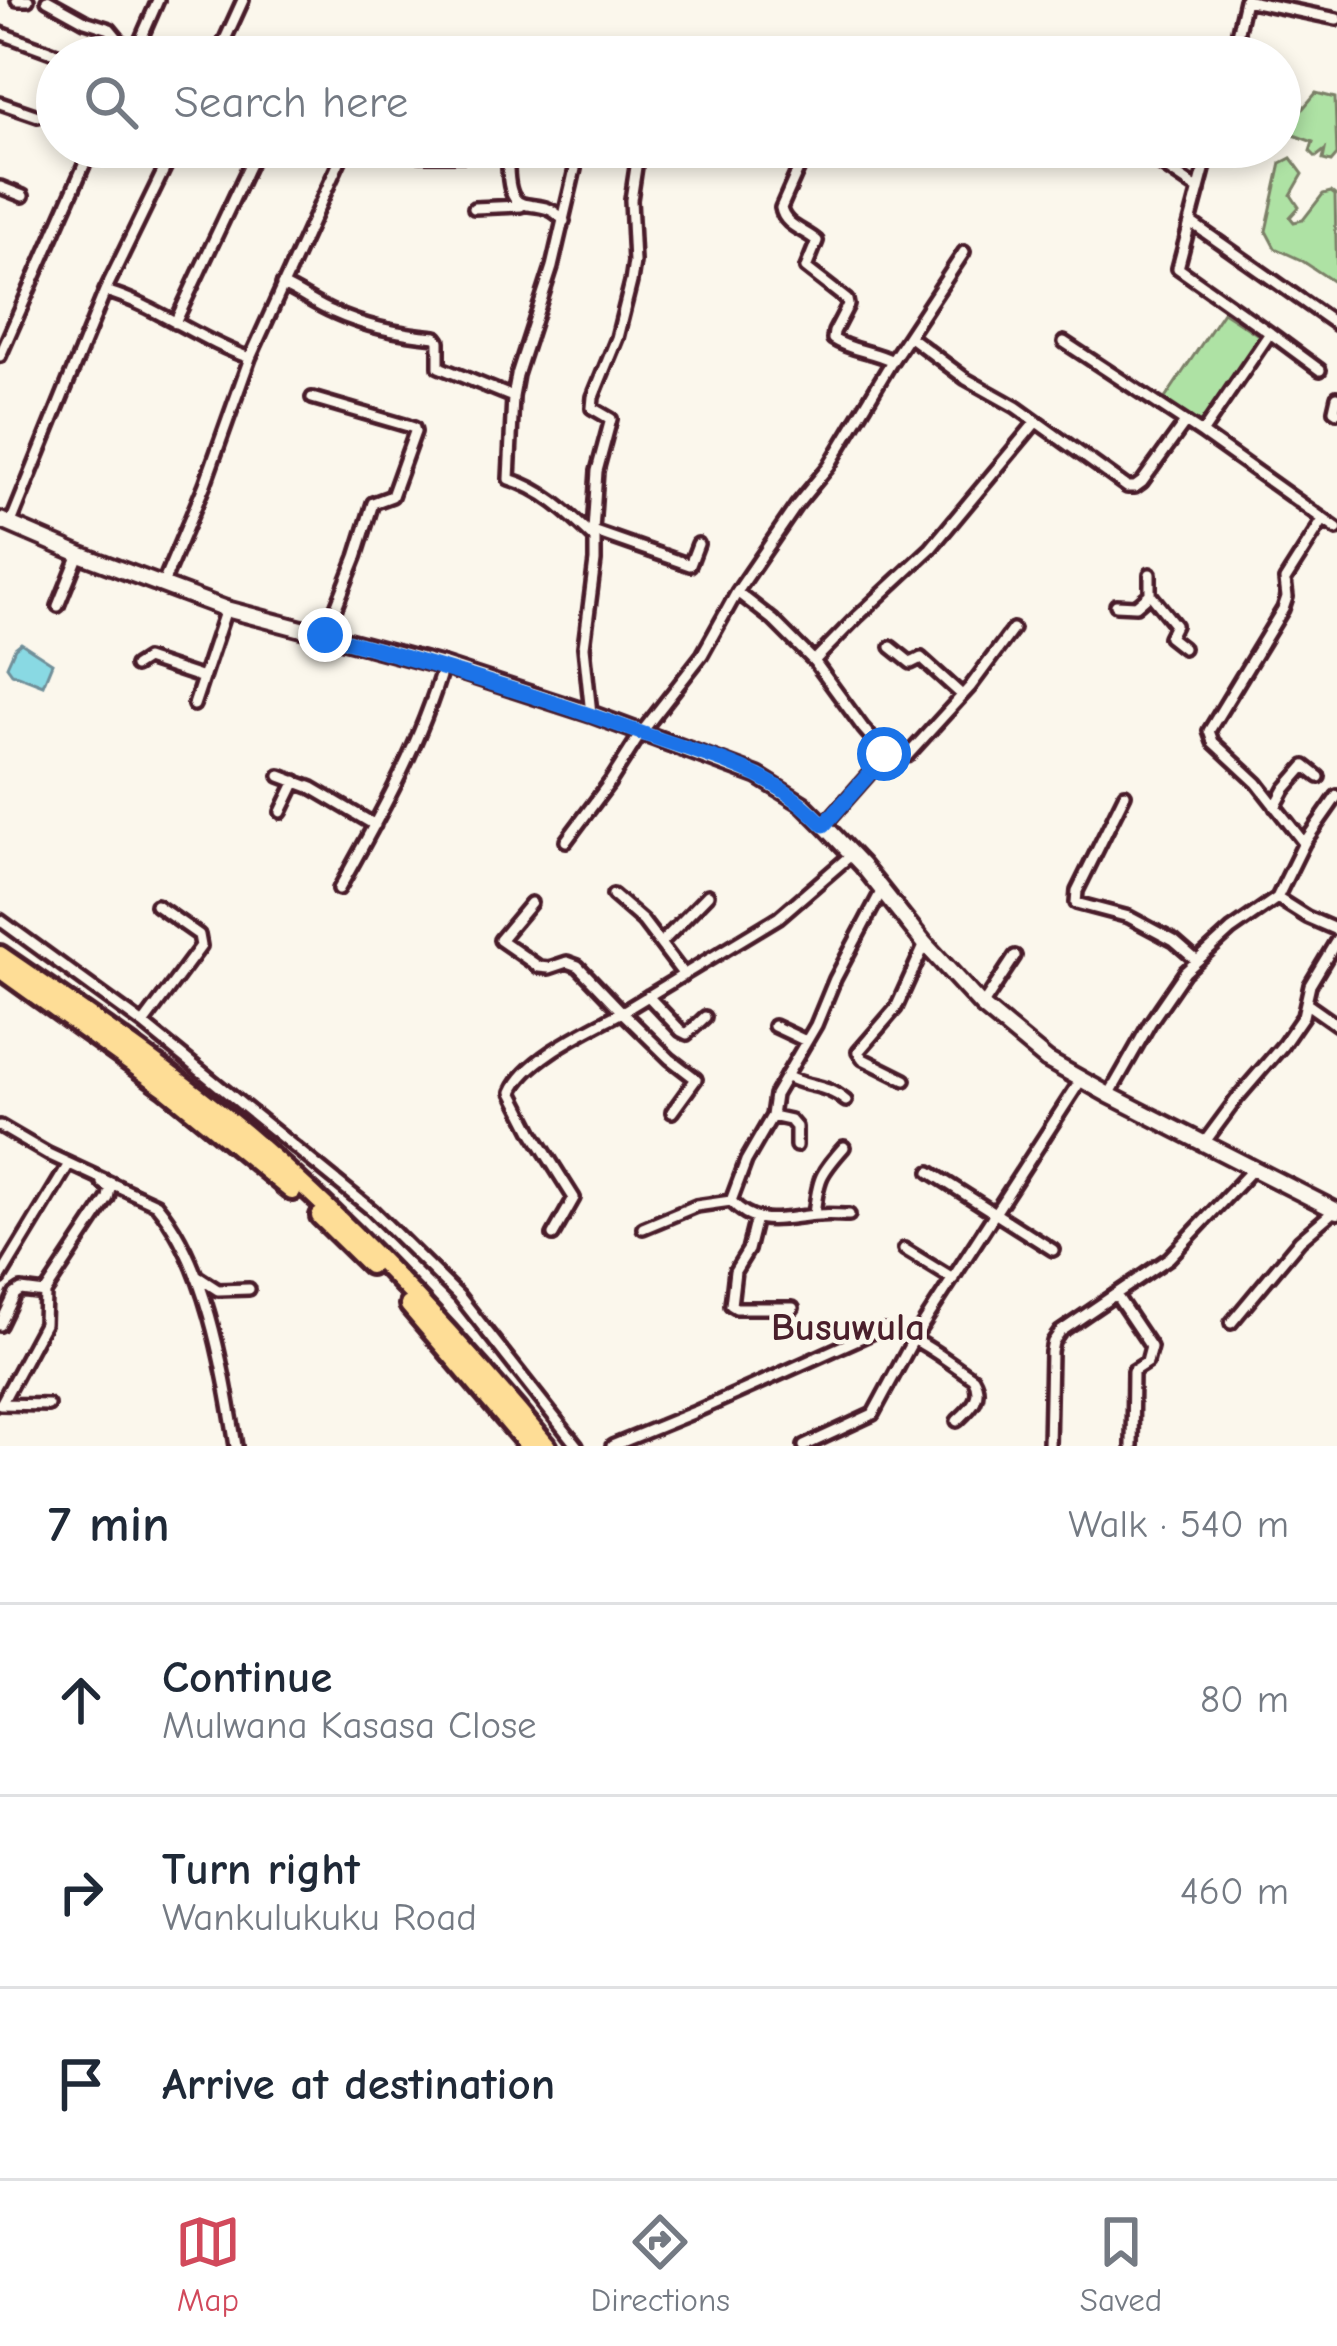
<!DOCTYPE html>
<html lang="en">
<head>
<meta charset="utf-8">
<style>
	body { margin:0; font-family:"Comic Neue",sans-serif; background:#f2f2f3; color:#1f2937 }
	.stop { position:absolute; width:36px; height:36px; margin:-27px; border:9px solid #1a73e8; border-radius:50%; background:#fff }
	.stop.end { background:#1a73e8; border-color:#fff; box-shadow:0 3px 12px #0008 }
	.list { margin:0; padding:0; list-style:none }
	h2 { display:flex; justify-content:space-between; align-items:center; height:156px; margin:0; padding:0 48px; font-size:51px }
	h2 small { font-size:39px; font-weight:400; color:#747a83 }
	.list li { display:grid; grid-template-columns:78px 1fr auto; gap:36px; align-items:center; box-sizing:border-box; height:192px; padding:0 48px; border-top:3px solid #e0e1e3 }
	.list b { display:block; font-size:45px; white-space:nowrap }
	.list p { margin:0; font-size:39px; white-space:nowrap; color:#747a83 }
	.list em { font-size:39px; font-style:normal; color:#747a83 }
	.icon { flex:none; width:66px; height:66px; fill:none; stroke:currentColor; stroke-width:2; stroke-linecap:round; stroke-linejoin:round }
	.map { position:relative; flex:none; width:1337px; height:1446px; overflow:hidden }
	.search { position:absolute; background:#fff; box-shadow:0 6px 18px #0003; left:36px; right:36px; top:36px; height:132px; display:flex; align-items:center; gap:30px; box-sizing:border-box; padding:0 42px; border-radius:66px; color:#747a83; font-size:45px }
	.sheet { height:732px; background:#fff }
	nav { display:flex; justify-content:space-around; align-items:center; box-sizing:border-box; height:168px; border-top:3px solid #e0e1e3; background:#fff; font-size:33px; color:#747a83 }
	nav a { display:grid; justify-items:center; gap:6px }
	nav .on { color:#d1495b }
	.map>svg:first-child { display:block }
	.green { fill:#aee2a4; stroke:#7c8068; stroke-width:3 }
	.water { fill:#89d9e3; stroke:#708f99; stroke-width:3 }
	.lines { fill:none; stroke-linecap:round; stroke-linejoin:round }
	.minor-casing { stroke:#4a1f2b; stroke-width:18 }
	.secondary-casing { stroke:#4a1f2b; stroke-width:22 }
	.motorway-casing { stroke:#4a1f2b; stroke-width:26 }
	.minor { stroke:#fbf7ec; stroke-width:9 }
	.secondary { stroke:#fbf7ec; stroke-width:14 }
	.motorway { stroke:#fedd96; stroke-width:16 }
	.route { stroke:#1a73e8; stroke-width:15 }
	.labels { text-anchor:middle; stroke-width:9; stroke-linejoin:round; paint-order:stroke }
	.quarter-label { font-size:39px; font-weight:bold; fill:#4a1f2b; stroke:#fbf7ec }
</style>
</head>
<body>
<div class="map">
<svg width="1337" height="1446" viewBox="0 0 1337 1446">
	<rect width="100%" height="100%" fill="#fbf7ec"/>
	<filter id="ink" filterUnits="userSpaceOnUse"><feTurbulence type="fractalNoise" baseFrequency=".00833" numOctaves="2"/><feDisplacementMap in="SourceGraphic" scale="24" xChannelSelector="R" yChannelSelector="G"/><feConvolveMatrix kernelMatrix="1 2 1 2 8 2 1 2 1" color-interpolation-filters="sRGB"/></filter>
	<g filter="url(#ink)">
		<path class="green" d="M1316,93L1335,98L1337,155L1331,162L1323,160L1325,150L1316,157L1310,151L1313,142L1291,134L1294,119Z
			M1291,158L1303,174L1291,195L1299,207L1290,217L1294,222L1303,220L1323,194L1331,192L1335,195L1337,284L1301,260L1275,248L1266,231L1281,163Z
			M1223,312L1263,338L1200,428L1162,403Z"/>
		<path class="water" d="M21,643L52,663L43,685L12,673L7,666L15,648Z"/>
		<g class="lines">
			<defs>
				<path id="minor" d="M17,0H28
					M47,0L85,21L110,29L133,57
					M1245,0L1337,19
					M0,33L65,57
					M133,57L158,0
					M217,57L243,0
					M1232,57L1245,0
					M0,103L38,116
					M808,147L781,208C784,226 805,230 817,241L806,268L847,300L848,305L834,332L833,339C851,351 874,351 892,361
					M1135,147L1199,190
					M420,155H508
					M0,187L23,196
					M474,208L521,206
					M564,221C536,187 506,233 508,155L563,153L570,154L575,169L552,267L517,375L513,397L509,479C545,490 569,514 595,539V561L584,647L591,714
					M1192,223L1337,325
					M282,285C300,293 316,305 333,312C366,327 401,334 436,337L439,341V367L513,397
					M105,291C155,305 200,341 250,358L346,147
					M175,323L258,147
					M1270,333L1320,370
					M910,337L966,379L1016,407L1127,487H1135L1142,482L1184,424
					M1064,342L1202,433L1337,529
					M0,356L92,147
					M1337,397L1334,410L1337,412
					M312,398L408,426L414,428L415,432L392,496L373,503L356,557L325,635
					M1202,433L1270,333L1178,268L1210,147
					M10,525L105,291L175,147
					M593,531L690,565L698,544
					M595,539L593,531L597,471L611,419L592,408L593,397L617,338L631,282L634,262L631,200L639,147
					M1150,574V594L1175,625L1169,637L1183,648
					M162,586L205,484L250,358
					M737,592L773,620L814,661
					M1116,605L1136,606L1150,594
					M58,606L79,554
					M891,647L911,663L921,658L962,695
					M135,666L146,659L203,678
					M194,705L226,609
					M884,757L883,751L863,728L814,661L857,617L931,548L1035,423
					M884,757L907,756L970,687L1013,629
					M280,776L312,788L375,825
					M1125,794L1077,891L1076,903L1129,917L1174,941L1197,961
					M1275,807L1285,789L1305,766L1319,777
					M281,812L296,781
					M824,825L884,757
					M566,841L610,782L641,733L702,655L737,592L796,506L829,466L892,361L964,252
					M1304,843L1257,783L1213,742L1209,731L1283,609L1287,597L1285,580L1323,520
					M339,889C379,817 420,746 443,666
					M613,895L643,921L684,975
					M1277,898L1307,917L1337,930
					M531,903L500,940L539,967L549,968L567,962L578,966L622,1012L779,917L852,854
					M0,920L143,1024L372,1210L459,1296L577,1446
					M661,943L708,895
					M648,996L681,1031L687,1034L705,1017
					M1307,1004L1337,1025
					M982,1006L1015,956
					M143,1024L201,946L199,935L156,905
					M774,1026L806,1041
					M786,1076C809,1089 823,1082 846,1101
					M905,1080L863,1059L858,1052L896,1008L925,944
					M1109,1095L1150,1023L1185,972L1231,930L1277,898L1304,843L1337,796
					M772,1116L790,1120L796,1127V1146
					M0,1126L48,1154L156,1204C207,1265 223,1368 236,1446
					M1204,1143L1238,1097L1283,1045L1303,1016L1310,985L1337,940
					M930,1172L1053,1250
					M731,1201C757,1230 784,1217 818,1215C828,1214 838,1215 849,1215
					M814,1215C818,1178 820,1174 844,1147
					M756,1218L748,1250L735,1271L731,1305L736,1308H793
					M643,1228L696,1206L731,1201L746,1161L772,1116L775,1095L816,1025L835,979L882,890
					M553,1235L574,1198L533,1133L512,1092C526,1058 591,1029 622,1012L670,1059L696,1079L672,1112
					M904,1249L953,1279
					M198,1277L218,1290L249,1289
					M0,1278L69,1164
					M1116,1295L1151,1347L1147,1362L1133,1371L1132,1446
					M1231,1323L1300,1240L1335,1210
					M0,1325L15,1294L21,1290L45,1293L108,1198L110,1188L102,1183
					M0,1404L48,1405
					M1,1404L44,1324L45,1293
					M612,1446L695,1412L874,1332C907,1325 946,1361 973,1378C984,1397 971,1408 957,1421
					M804,1446L873,1414L913,1340L1081,1080
					M1049,1446L1051,1352L1053,1342L1060,1332L1169,1258L1253,1169"/>
				<path id="secondary" d="M0,520L79,554L226,609L443,666L591,714L758,776L803,804L824,825L862,865L925,944L982,1006L1047,1060L1109,1095L1337,1211"/>
				<path id="motorway" d="M0,955C85,1013 179,1077 257,1144C363,1236 457,1338 547,1446
					M0,969L166,1088L292,1191
					M320,1216L370,1265
					M409,1305L529,1446"/>
			</defs>
			<use href="#minor" class="minor-casing"/>
			<use href="#secondary" class="secondary-casing"/>
			<use href="#motorway" class="motorway-casing"/>
			<use href="#minor" class="minor"/>
			<use href="#secondary" class="secondary"/>
			<use href="#motorway" class="motorway"/>
		</g>
	</g>
	<g class="lines" filter="url(#ink)">
		<path class="route" d="M325,635C433,664 538,696 644,734C689,750 740,763 781,789C797,799 811,812 824,825L884,757V754"/>
	</g>
	<g class="labels">
		<g class="quarter-label">
			<text x="848" y="1340">Busuwula</text>
		</g>
	</g>
</svg>
<div class="stop" style="left:884px;top:754px"></div>
<div class="stop end" style="left:325px;top:635px"></div>
<div class="search"><svg class="icon" aria-label="search" viewBox="0 0 24 24"><circle cx="10" cy="10" r="6"/><path d="M15 15l6 6"/></svg>Search here</div>
</div>
<section class="sheet">
<h2>7 min<small>Walk · 540 m</small></h2>
<ul class="list">
<li><svg class="icon" aria-label="ahead" viewBox="0 0 24 24"><path d="M12 20V5M6 11l6-6 6 6"/></svg><div><b>Continue</b><p>Mulwana Kasasa Close</p></div><em>80 m</em></li>
<li><svg class="icon" aria-label="right" viewBox="0 0 24 24"><path d="M7 20v-9h11M14 6l5 5-5 5"/></svg><div><b>Turn right</b><p>Wankulukuku Road</p></div><em>460 m</em></li>
<li><svg class="icon" aria-label="arrive" viewBox="0 0 24 24"><path d="M6 21V4h12l-3 4 3 4H6"/></svg><div><b>Arrive at destination</b></div></li>
</ul>
</section>
<nav>
<a class="on"><svg class="icon" aria-label="map" viewBox="0 0 24 24"><path d="M3 6l6-2 6 2 6-2v14l-6 2-6-2-6 2zM9 4v14M15 6v14"/></svg>Map</a>
<a><svg class="icon" aria-label="directions" viewBox="0 0 24 24"><path d="M12 3l9 9-9 9-9-9zM9 14v-3h6M13 9l2 2-2 2"/></svg>Directions</a>
<a><svg class="icon" aria-label="saved" viewBox="0 0 24 24"><path d="M7 4h10v16l-5-4-5 4z"/></svg>Saved</a>
</nav>
</body>
</html>
